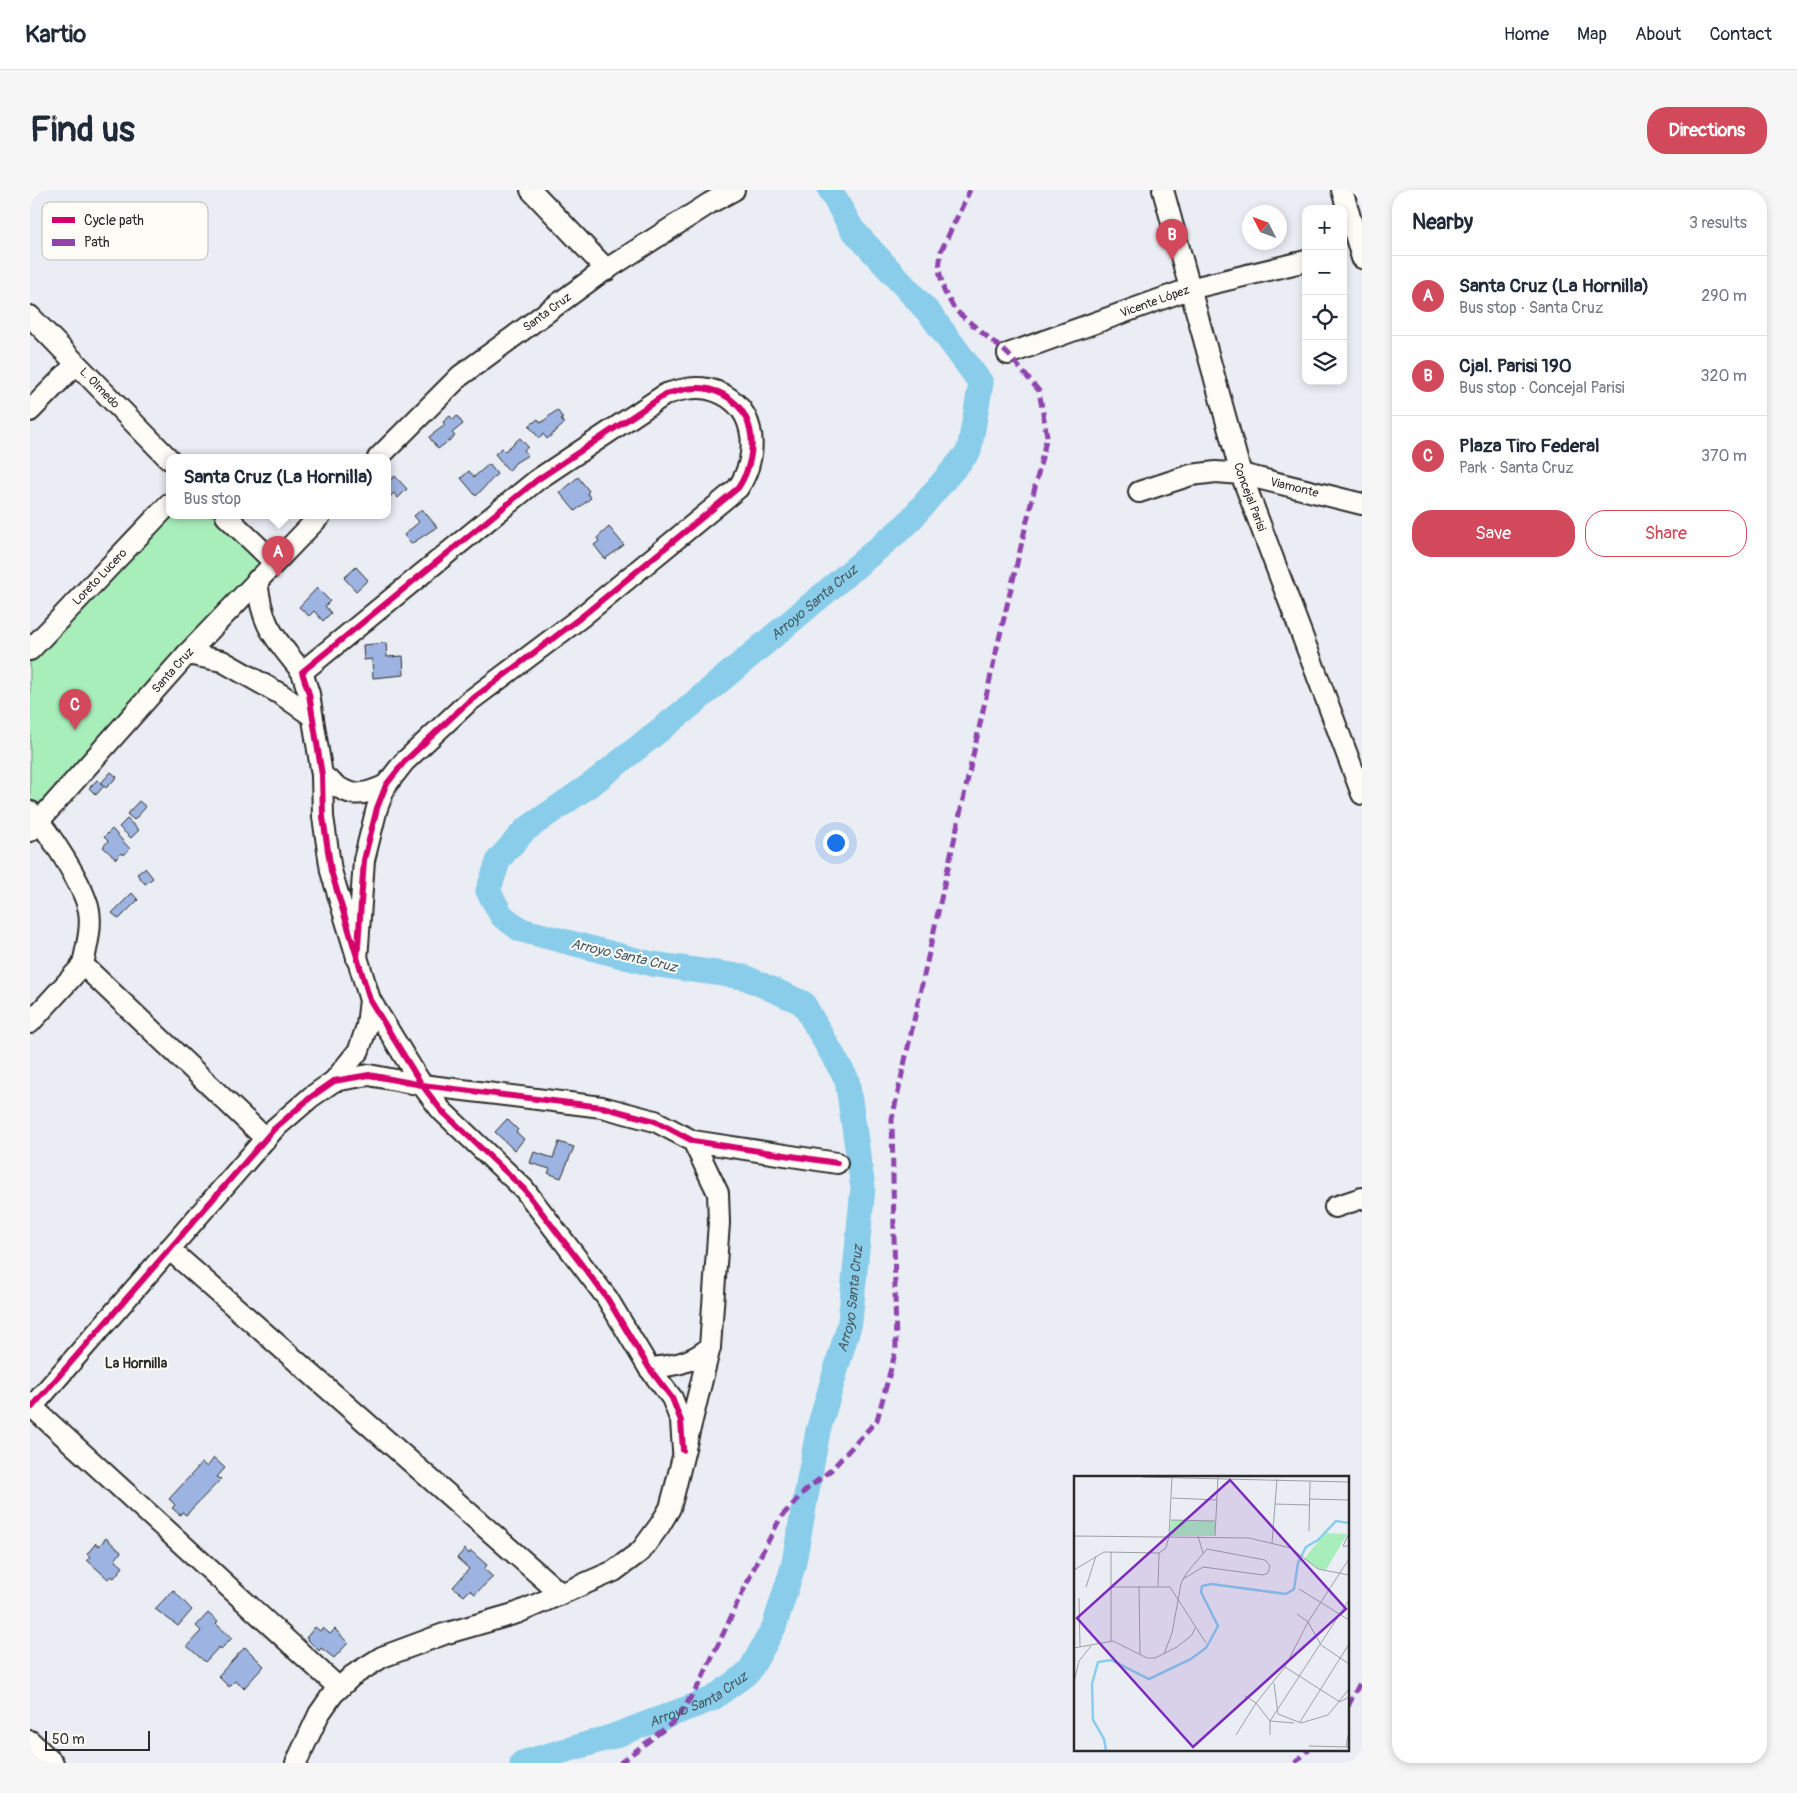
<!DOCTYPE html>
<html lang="en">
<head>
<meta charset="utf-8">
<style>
	body { margin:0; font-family:Pangolin,sans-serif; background:#f6f6f7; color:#1f2937 }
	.controls { position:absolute; right:15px; top:15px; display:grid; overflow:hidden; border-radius:10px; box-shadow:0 2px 8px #0003 }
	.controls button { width:45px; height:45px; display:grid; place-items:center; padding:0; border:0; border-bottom:1px solid #e0e1e3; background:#fff; color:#1f2937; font:25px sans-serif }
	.compass { position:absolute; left:1212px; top:15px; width:45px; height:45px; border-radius:50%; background:#fff; box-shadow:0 2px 8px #0003; rotate:312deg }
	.scale { position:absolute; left:15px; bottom:12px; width:105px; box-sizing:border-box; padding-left:5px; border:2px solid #2b2b2b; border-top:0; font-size:14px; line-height:18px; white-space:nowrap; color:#2b2b2b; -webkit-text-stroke:4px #fdfcf7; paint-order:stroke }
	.you { position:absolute; left:805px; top:652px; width:18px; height:18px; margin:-12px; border:4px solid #fff; border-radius:50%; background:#1a73e8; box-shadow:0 0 0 8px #1a73e833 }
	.badge { display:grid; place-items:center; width:32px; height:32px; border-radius:50%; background:#d1495b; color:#fff; font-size:16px; font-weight:700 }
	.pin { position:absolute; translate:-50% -41px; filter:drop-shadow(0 1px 2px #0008) }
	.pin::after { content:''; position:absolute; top:26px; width:18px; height:15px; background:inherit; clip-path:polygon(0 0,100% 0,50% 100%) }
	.popup { position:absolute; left:136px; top:264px; width:225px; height:65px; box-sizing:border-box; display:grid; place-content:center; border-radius:10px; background:#fff; filter:drop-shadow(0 1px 4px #0005); font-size:16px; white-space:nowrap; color:#747a83 }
	.popup b { font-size:19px; color:#1f2937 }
	.popup::after { content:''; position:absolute; left:50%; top:100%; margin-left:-10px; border:10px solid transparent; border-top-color:#fff }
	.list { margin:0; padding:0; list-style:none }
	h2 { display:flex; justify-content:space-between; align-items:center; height:65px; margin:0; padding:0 20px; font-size:21px }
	h2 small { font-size:16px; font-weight:400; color:#747a83 }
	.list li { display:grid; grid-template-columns:32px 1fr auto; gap:15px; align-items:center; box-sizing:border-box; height:80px; padding:0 20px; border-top:1px solid #e0e1e3 }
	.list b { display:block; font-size:19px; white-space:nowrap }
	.list p { margin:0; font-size:16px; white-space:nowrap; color:#747a83 }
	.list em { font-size:16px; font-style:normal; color:#747a83 }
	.actions { display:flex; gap:10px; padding:15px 20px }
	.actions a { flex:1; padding:11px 0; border:1px solid #d1495b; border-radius:20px; text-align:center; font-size:18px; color:#d1495b }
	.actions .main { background:#d1495b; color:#fff }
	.icon { flex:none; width:28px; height:28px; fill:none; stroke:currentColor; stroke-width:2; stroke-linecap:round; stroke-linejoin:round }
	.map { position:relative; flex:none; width:1332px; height:1573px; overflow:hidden; border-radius:20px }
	header { display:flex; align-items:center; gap:30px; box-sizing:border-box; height:70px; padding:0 25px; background:#fff; border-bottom:1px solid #e0e1e3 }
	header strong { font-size:24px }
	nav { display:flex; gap:28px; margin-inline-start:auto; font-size:18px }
	.intro { display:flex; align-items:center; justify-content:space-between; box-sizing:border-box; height:120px; padding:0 30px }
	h1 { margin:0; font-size:35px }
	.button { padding:12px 22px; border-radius:20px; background:#d1495b; color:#fff; font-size:18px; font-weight:700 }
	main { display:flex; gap:30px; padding:0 30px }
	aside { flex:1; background:#fff; border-radius:20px; box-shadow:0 2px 8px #0003 }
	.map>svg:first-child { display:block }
	.green { fill:#a8eeba; stroke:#6a8c72 }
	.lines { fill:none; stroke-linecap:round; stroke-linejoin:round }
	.river { stroke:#89cdea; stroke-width:25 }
	.building { fill:#9db3e1; stroke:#2b2b2b }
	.minor-casing { stroke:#2b2b2b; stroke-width:24 }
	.minor { stroke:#fdfcf7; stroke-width:20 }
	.quiet { stroke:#8e44ad; stroke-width:5; stroke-dasharray:10 5; stroke-linecap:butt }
	.cycleway-casing { stroke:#fdfcf7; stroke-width:9 }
	.cycleway { stroke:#d6006c; stroke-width:6 }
	.labels { text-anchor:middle; stroke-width:4; stroke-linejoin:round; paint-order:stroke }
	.street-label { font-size:12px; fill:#2b2b2b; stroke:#fdfcf7 }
	.water-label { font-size:14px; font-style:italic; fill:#475c64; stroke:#fdfcf7 }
	.neighbourhood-label { font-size:14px; font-weight:bold; fill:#2b2b2b; stroke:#fdfcf7 }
	.inset-river { fill:none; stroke:#89cdea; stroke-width:2.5 }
	.inset-road { fill:none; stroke:#9e9fa3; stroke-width:1 }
	.view { fill:#7b2cbf; fill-opacity:0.15; stroke:#7b2cbf; stroke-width:2.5 }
	.inset-edge { fill:none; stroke:#2b2b2b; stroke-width:2.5 }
	.key { fill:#fdfcf7; stroke:#bebdba; stroke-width:1 }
	.key-label { font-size:14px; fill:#2b2b2b }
</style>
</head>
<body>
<header>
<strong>Kartio</strong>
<nav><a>Home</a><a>Map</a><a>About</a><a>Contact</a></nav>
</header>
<div class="intro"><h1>Find us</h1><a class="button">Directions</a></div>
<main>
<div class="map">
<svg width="1332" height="1573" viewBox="0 0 1332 1573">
	<rect width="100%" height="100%" fill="#eaedf3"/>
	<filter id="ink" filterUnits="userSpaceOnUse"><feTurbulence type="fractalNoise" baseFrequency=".02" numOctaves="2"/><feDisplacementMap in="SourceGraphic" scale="10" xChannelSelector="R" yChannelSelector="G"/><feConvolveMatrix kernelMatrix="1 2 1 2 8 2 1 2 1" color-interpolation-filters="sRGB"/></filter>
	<g filter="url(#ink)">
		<path class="green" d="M139,326H196L243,372L9,630L0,621V460Z"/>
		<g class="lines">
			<path class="river" id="s1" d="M492,1573L581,1547L682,1509L719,1482L744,1437L763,1377L788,1241L820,1132L833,998L817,890L773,813L714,787L622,774L491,740L472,726L458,701L469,669L495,640L563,593L659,517L877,334L939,261L951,193L900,124L822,39L800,0"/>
		</g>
		<path class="building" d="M527,220L533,228L531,229L534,234L517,249L513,244L509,248L499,236L508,229L511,233Z
			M420,226L423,230L427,226L433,234L422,243L425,246L408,259L399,247L415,235L413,232Z
			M490,248L498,257L494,260L498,265L485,273L479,281L465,264L472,258L475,261Z
			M459,274L467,284L446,306L431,288L439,281L444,287Z
			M365,286L377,299L368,308L364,303L357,310V293Z
			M548,287L559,301L557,303L561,308L545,321L530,303Z
			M392,319L407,337L381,354L374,345L389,332L384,326Z
			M579,337L594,355L575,369L564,355L569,351L567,348Z
			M326,377L338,390L326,401L314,388Z
			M287,398L300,411L295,416L301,423L293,431L284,421L279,426L269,417Z
			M356,453L357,467L373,466L374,485L343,488L342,469L334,470L333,455Z
			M81,582L87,587L76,598L71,593Z
			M67,590L74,596L66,605L59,598Z
			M109,611L116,617L104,630L97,624Z
			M97,629L109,640L101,648L89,637Z
			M82,639L100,659L94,665L91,663L86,669L73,657L78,651L74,647Z
			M115,678L123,688L115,694L107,684Z
			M102,703L108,710L89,729L82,723Z
			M477,929L488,940L486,942L494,949L486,959L484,960L465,942Z
			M529,952L544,957L531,988L518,983L520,979L500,973L504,962L523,968Z
			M184,1268L195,1278L187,1287L191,1289L156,1325L152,1322L150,1325L142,1318L145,1315L139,1309L172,1273L177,1277Z
			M76,1348L91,1362L85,1370L93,1377L84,1388L81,1386L78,1389L57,1370L60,1367L57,1364L66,1353L69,1356Z
			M435,1359L439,1364L441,1361L457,1375L454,1379L463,1387L445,1404L440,1400L434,1406L423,1397L439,1379L427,1368Z
			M143,1400L162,1420L148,1436L125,1419Z
			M178,1423L188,1432L186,1434L202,1448L191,1459L189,1457L175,1472L157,1456L171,1441L166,1436Z
			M285,1437L290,1441L293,1438L300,1444L305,1439L318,1453L304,1468L291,1458L289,1461L276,1448Z
			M215,1457L234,1476L214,1498L205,1491L199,1497L188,1486Z"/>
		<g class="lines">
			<defs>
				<g id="minor">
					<path d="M501,0L577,80"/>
					<path id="s2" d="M1133,0L1211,284L1332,604"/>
					<path d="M1312,0L1332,68"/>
					<path id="s3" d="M0,126L139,269"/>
					<path id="s4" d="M978,164L1159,99L1276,71"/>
					<path d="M0,221L46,174"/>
					<path id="s5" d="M348,268L430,186L566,86L680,13L704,0"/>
					<path id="s6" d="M1109,302L1161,285L1186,282L1211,284L1332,314"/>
					<path d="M196,326L244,372"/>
					<path d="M227,390C232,438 244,446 272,482"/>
					<path id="s7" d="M0,460L139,314"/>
					<path d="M157,464L192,471L252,505L282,526"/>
					<path d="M292,585C317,606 326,609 356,595"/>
					<path d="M1,622C19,642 54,695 59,721C62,739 56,758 53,775L236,949"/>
					<path id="s8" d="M0,641L157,464L290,326"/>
					<path d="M327,770L334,670L347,618L356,595L374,572L437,513L550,428L708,298C732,262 726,210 678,199C663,196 650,200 636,204L507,290L272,482L279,504L292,585L293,627L301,681L340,810L392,895L411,920L494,999L577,1108L619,1178L642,1208L651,1231L653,1260"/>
					<path d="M0,833L53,775"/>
					<path d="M304,891L329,860L337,836L340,810"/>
					<path d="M1305,1017L1332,1008"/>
					<path d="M139,1059L531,1404"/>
					<path d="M619,1178C643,1176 662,1173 680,1157"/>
					<path d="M0,1215L309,1498"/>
					<path d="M2,1217L244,939L281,907L304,891L339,885L392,895L572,917L625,931L663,951L807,973"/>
					<path d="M0,1551L23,1573"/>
					<path d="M266,1573L289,1524L303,1504L322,1486L352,1467L414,1444L487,1423L584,1381L611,1361L630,1335L640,1318L644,1303L680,1157L689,1033L688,1003L663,951"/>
				</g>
			</defs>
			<use href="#minor" class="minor-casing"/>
			<use href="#minor" class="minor"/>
			<path class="quiet" d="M1318,1516L1332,1489
				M590,1573L646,1530L670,1493L726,1374L751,1327L777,1299L801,1280L847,1230L866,1160L862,929L966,462L1017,246L1009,201L978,164L925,120L914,101L909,80L911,61L940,0
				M1265,1573L1279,1559"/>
			<defs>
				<path id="cycleway" d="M327,770L334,670L347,618L356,595L374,572L437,513L550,428L708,298C732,262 726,210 678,199C663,196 650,200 636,204L507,290L272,482L279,504L292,585L293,627L301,681L340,810L392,895L411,920L494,999L577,1108L619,1178L642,1208L651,1231L653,1260
					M2,1217L244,939L281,907L304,891L339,885L392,895L572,917L625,931L663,951L807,973"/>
			</defs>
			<use href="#cycleway" class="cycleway-casing"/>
			<use href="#cycleway" class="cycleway"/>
		</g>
	</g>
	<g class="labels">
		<g class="street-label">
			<text dy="4" stroke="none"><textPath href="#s4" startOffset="156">Vicente López</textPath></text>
			<text dy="4" stroke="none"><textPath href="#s5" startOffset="224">Santa Cruz</textPath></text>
			<text dy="4" stroke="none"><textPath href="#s3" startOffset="100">L. Olmedo</textPath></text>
			<text dy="4" stroke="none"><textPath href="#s6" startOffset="160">Viamonte</textPath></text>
			<text dy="4" stroke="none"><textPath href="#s2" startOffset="319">Concejal Parisi</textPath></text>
			<text dy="4" stroke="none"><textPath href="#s7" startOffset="101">Loreto Lucero</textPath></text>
			<text dy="4" stroke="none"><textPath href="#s8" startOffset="215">Santa Cruz</textPath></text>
		</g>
		<g class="water-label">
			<text dy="5" stroke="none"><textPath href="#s1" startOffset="1731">Arroyo Santa Cruz</textPath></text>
			<text transform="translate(594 765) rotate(13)" y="5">Arroyo Santa Cruz</text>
			<text dy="5" stroke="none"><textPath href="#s1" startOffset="636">Arroyo Santa Cruz</textPath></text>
			<text dy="5" stroke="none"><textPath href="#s1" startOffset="188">Arroyo Santa Cruz</textPath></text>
		</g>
		<g class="neighbourhood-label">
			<text x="106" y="1178">La Hornilla</text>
		</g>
	</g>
	<g transform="translate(1044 1286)">
		<rect width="275" height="275" fill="#eaedf3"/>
		<path d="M97,44L141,45V60H95ZM251,57L273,58L252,94L244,93L230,83Z" fill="#a8eeba"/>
		<path class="inset-river" d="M32,274L30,263L19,244L18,208L24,186L37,184L75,203L117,183L132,172L144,150L127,116L128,110L137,108L212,118L220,113L224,87L232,71L244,64L262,45L275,47"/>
		<path class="inset-road" d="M68,1L275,6M98,22L143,24M235,23L275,24M201,28L235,29M97,44L141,45M235,55L236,5M275,57L269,70H275M0,60L175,62L217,72L244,93L275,99M124,60L129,77M141,60L144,1M198,67L203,3M0,94L30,76L85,77M65,110L66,178M84,110L85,77L92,72L95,60L98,1M12,111L22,80M38,111H96L132,167M225,113L275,144M5,122L6,171M223,138L234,146L247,169L275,188M37,165V76M0,172L39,165L73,182H81L103,171L118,159L121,152M90,178L98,157L107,108L109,103L112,98L116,93L133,73L191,84L196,90L194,97L189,99L129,91L109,103M211,191L266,226L275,221M0,206L5,185L17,170M200,207L204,238L227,247L254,239L275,213M171,220L182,227L196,245L220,247M226,246L275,168M162,259L182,227L211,191L234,146L275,83M196,259V245L275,124M235,270L275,271M272,271L275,255"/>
		<path class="view" d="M156,4L272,133L119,271L3,142Z"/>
		<rect width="275" height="275" class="inset-edge"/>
	</g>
	<rect x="12" y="12" width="166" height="58" rx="8" class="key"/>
	<rect x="22" y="27" width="23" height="6" fill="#d6006c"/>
	<rect x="22" y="49" width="23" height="7" fill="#8e44ad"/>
	<g class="key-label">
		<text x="54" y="35">Cycle path</text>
		<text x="54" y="57">Path</text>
	</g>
</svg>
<div class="controls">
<button>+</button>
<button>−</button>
<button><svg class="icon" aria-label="locate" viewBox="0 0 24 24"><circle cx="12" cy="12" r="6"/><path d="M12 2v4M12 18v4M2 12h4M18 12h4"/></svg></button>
<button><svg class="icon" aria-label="layers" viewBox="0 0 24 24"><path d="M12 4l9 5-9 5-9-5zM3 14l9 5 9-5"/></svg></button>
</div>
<svg class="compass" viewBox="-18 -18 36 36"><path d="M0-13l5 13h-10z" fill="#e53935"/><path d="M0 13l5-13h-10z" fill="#747a83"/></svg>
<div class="scale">50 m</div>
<div class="you"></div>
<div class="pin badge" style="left:248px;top:387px">A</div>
<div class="popup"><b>Santa Cruz (La Hornilla)</b>Bus stop</div>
<div class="pin badge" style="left:1142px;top:70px">B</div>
<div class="pin badge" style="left:45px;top:540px">C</div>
</div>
<aside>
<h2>Nearby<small>3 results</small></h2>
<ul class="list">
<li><span class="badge">A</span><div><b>Santa Cruz (La Hornilla)</b><p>Bus stop · Santa Cruz</p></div><em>290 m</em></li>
<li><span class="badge">B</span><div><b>Cjal. Parisi 190</b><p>Bus stop · Concejal Parisi</p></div><em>320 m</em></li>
<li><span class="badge">C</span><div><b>Plaza Tiro Federal</b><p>Park · Santa Cruz</p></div><em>370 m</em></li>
</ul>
<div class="actions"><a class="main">Save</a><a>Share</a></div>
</aside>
</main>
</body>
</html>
